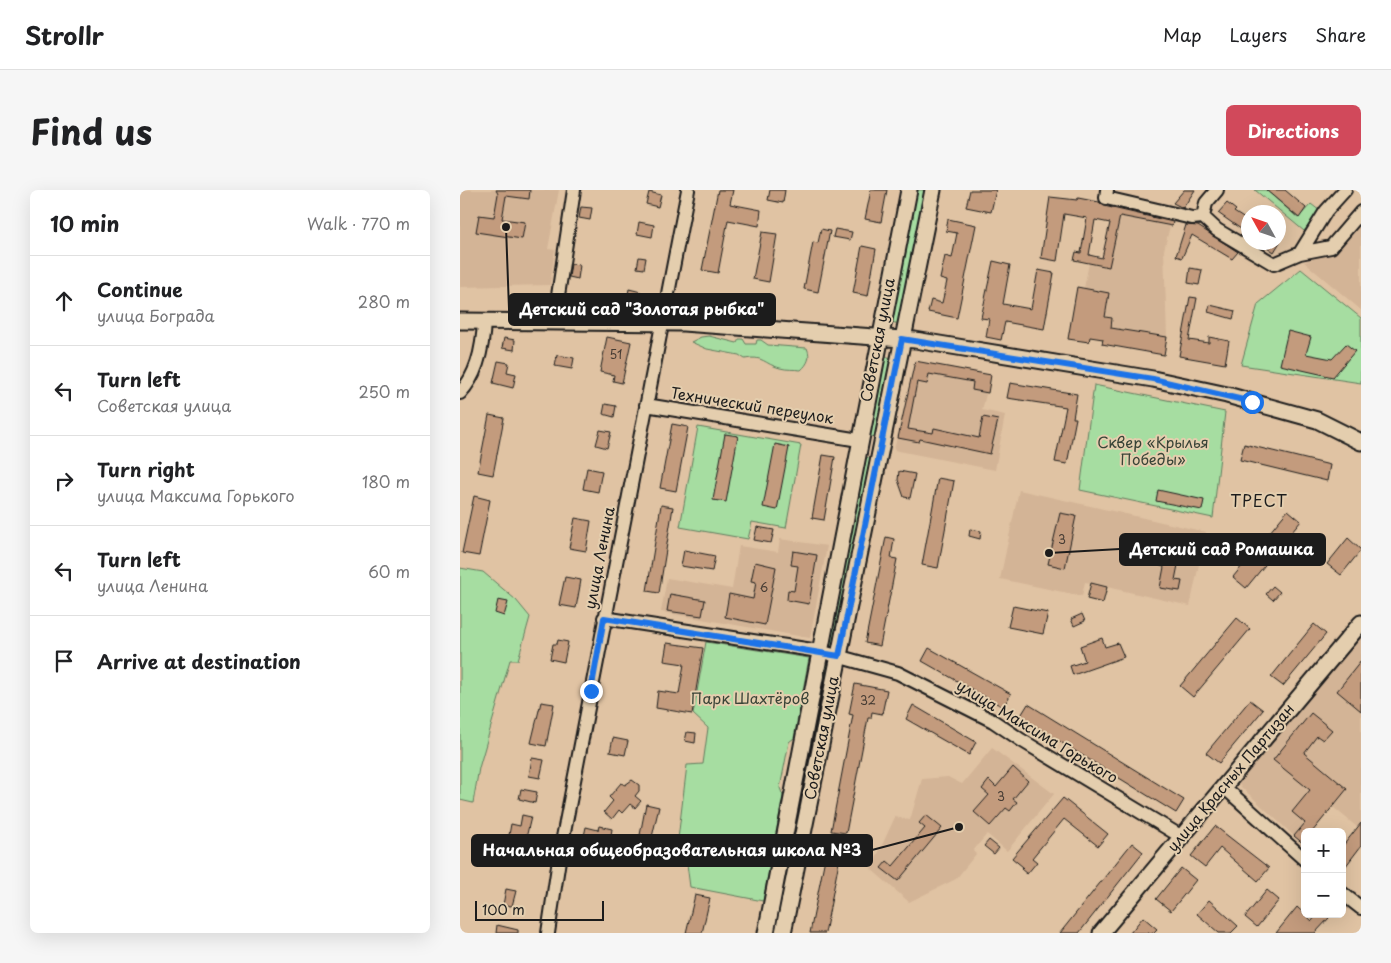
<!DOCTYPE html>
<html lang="en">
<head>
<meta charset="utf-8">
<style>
	body { margin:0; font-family:"Playpen Sans",sans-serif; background:#f6f6f6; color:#202124 }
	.controls { position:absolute; right:15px; bottom:15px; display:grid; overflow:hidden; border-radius:8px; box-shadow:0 5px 20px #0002 }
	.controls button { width:45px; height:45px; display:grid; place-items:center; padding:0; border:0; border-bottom:1px solid #e0e0e0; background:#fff; color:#202124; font:25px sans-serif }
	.compass { position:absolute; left:781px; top:15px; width:45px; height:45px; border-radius:50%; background:#fff; box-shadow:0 5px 20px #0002; rotate:310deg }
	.scale { position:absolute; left:15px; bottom:12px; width:129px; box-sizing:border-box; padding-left:5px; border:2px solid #1c1c1c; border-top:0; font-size:14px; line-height:18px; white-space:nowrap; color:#1c1c1c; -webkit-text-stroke:4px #e4ceae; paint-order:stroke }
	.stop { position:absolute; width:15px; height:15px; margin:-11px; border:4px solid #1a73e8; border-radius:50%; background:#fff }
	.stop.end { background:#1a73e8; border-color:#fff; box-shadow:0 1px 5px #0008 }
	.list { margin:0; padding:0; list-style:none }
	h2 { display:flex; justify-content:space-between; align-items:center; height:65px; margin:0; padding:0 20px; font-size:21px }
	h2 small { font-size:16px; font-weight:400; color:#757577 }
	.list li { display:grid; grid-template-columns:32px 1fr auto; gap:15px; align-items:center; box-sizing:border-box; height:90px; padding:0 20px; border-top:1px solid #e0e0e0 }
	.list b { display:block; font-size:19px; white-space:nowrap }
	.list p { margin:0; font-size:16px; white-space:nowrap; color:#757577 }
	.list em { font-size:16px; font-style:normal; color:#757577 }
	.icon { flex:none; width:28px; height:28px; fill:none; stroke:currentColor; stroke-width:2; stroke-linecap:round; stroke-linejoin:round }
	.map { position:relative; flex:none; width:901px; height:743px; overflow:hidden; border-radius:8px }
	header { display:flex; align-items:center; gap:30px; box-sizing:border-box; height:70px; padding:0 25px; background:#fff; border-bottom:1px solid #e0e0e0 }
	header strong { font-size:24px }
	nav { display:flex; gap:28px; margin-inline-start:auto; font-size:18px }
	.intro { display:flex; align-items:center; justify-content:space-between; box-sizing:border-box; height:120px; padding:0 30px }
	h1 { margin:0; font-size:35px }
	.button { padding:12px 22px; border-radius:8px; background:#d1495b; color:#fff; font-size:18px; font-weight:700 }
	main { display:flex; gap:30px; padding:0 30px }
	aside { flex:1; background:#fff; border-radius:8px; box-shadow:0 5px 20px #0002 }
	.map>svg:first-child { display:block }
	.built { fill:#d3b496 }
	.green { fill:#a6dda1; stroke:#617c5e }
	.building { fill:#c39b7d; stroke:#1c1c1c; fill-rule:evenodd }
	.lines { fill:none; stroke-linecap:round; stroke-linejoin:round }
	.minor-casing { stroke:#1c1c1c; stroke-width:16 }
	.major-casing { stroke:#1c1c1c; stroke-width:19 }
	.minor { stroke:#e4ceae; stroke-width:12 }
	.major { stroke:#e4ceae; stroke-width:15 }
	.route { stroke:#1a73e8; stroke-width:6 }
	.labels { text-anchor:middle; stroke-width:4; stroke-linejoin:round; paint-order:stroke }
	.number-label { font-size:12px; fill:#463c34 }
	.street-label { font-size:15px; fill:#1c1c1c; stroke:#e4ceae }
	.park-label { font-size:15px; fill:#384337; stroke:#e4ceae }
	.neighbourhood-label { font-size:16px; letter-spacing:1px; fill:#1c1c1c; stroke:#e4ceae }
	.leader { fill:none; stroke:#1c1c1c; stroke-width:2 }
	.callout-dot { fill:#1c1c1c; stroke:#e4ceae; stroke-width:2 }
	.callout { fill:#1c1c1c; stroke:#1c1c1c; stroke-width:2 }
	.callout-label { font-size:16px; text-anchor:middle; font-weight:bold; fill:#fff }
</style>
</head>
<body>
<header>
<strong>Strollr</strong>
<nav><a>Map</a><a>Layers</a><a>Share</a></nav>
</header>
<div class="intro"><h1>Find us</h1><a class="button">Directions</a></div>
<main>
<aside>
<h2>10 min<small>Walk · 770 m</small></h2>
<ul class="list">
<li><svg class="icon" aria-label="ahead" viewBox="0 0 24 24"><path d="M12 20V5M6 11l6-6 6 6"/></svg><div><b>Continue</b><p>улица Бограда</p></div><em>280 m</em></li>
<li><svg class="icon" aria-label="left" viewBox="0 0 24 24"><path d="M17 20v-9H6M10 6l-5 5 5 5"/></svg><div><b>Turn left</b><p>Советская улица</p></div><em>250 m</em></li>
<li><svg class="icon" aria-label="right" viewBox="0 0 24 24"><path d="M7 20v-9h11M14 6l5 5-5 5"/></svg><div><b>Turn right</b><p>улица Максима Горького</p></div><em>180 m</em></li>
<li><svg class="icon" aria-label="left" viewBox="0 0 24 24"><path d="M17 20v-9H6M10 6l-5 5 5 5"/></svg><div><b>Turn left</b><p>улица Ленина</p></div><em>60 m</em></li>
<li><svg class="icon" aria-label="arrive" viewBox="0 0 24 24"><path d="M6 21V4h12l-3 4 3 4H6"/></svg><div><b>Arrive at destination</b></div></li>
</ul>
</aside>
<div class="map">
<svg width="901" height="743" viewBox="0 0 901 743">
	<rect width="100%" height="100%" fill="#e0c3a3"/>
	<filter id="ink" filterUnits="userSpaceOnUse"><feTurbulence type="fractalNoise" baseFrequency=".02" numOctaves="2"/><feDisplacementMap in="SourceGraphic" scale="10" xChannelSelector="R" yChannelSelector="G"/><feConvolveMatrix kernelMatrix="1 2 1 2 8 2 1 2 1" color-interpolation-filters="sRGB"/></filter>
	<g filter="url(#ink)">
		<path class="built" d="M0,0H99L88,59L95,60L90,95L0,97Z
			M660,26L710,36L704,60L707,147L651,138L652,128L645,127L649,103L624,98L629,73L648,77Z
			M901,31V120L844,72L873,62Z
			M455,171L531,185L522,220L545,225L535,280L434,260Z
			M559,300L746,342L730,416L625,392L622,406L540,389Z
			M320,349L367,356L350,448L201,422L207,388L272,399L279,356L318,362Z
			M901,444V633L897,637L873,617L853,640L844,633L834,646L778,594Z
			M532,558L594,604L547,661L527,644L513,661L516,664L496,689L449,712L411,679L435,627L450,630L462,589L488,587L502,594Z"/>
		<path class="green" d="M454,0H468L440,134L426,131Z
			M795,0H806L838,28L851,14L860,21L844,41Z
			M841,79L901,128V193L781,175L798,114Z
			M249,146L277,153L279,149H283L286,154H296L297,150H301L308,155L347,158C351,167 348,174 341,180C334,179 327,180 320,178C304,174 303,165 285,169L279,165L247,159L231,152L241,147Z
			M421,166L434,168L418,248L405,245Z
			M634,195L765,222L753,328L620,300Z
			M238,237L341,255L326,338L292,332L288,349L220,337Z
			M401,266L414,269L377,458L365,455Z
			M0,378L23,382L56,410L70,427L58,470H50L19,578L13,613L0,610Z
			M246,452L349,468L334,548L329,552L320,598L323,606L303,711L230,697L224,651L218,649L227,575L243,574L248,538L233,524Z
			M362,471L373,473L318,743H311Z"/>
		<path class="building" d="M36,0H70L69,9L46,6L42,29L65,32L62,49L16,42L19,25L34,27L38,4Z
			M258,0H273L270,14L301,20L299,36L268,30L258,83L242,80Z
			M310,0H325L323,13L308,10Z
			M411,0H427L421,32L405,29Z
			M510,0H536L531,22L506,17Z
			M724,0H735L723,18L713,13Z
			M806,0H825L846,18L839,28Z
			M189,2L201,5L198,17L186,14Z
			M590,7L617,10L618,8L639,12L644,16L713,32L712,36L660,26L649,77L614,70L616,62L621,63L627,28L604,24L597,71L581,68ZM635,30L650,33L642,68L629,65Z
			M767,13L776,20L774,22L788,31V44L758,23Z
			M121,17L132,18L130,30L119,28Z
			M488,29L516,35L497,128L468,122L471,110L482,113L487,91L480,89L485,66L492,68L497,43L486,41Z
			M179,32L194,35L192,47L177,44Z
			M726,35L738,36L778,62L772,69L732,45L722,68L716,66Z
			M361,39L370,41L358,102L344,99L353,52L358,53Z
			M375,39L392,42L390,50L373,47Z
			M302,42L317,44L309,92L293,89Z
			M800,52H820L814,62Z
			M402,56L416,59L408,106L393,103Z
			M179,67L186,68L184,79L177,78Z
			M533,71L550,75L543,114L571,119L578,80L594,83L584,139L545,132L541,150L526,147L529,129L521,128Z
			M111,74L120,75L118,89L109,87Z
			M730,78L742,80L739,95L728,93Z
			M617,97L649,103L645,127L652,128L651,138L707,147L704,165L642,154L643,149L630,147L629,152L608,149Z
			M169,99L181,102L177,117L166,115Z
			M730,107L737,108L729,150L749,153V147L769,151L765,174L719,166Z
			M750,115L775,121L773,129L748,122Z
			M828,141L851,147L846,164L872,169L886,154L895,161L873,187L820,175Z
			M147,147L171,152L162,193L153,191L154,185L140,182Z
			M44,148L55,150L54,160L42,158Z
			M97,165L114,168L112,179L95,176Z
			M38,171L49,173L47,182L56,184L53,198L33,193Z
			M455,171L531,185L528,203L512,200L513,192L469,184L467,194L457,192L448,239L473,243L474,238L519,248L523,227L538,230L530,264L460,249L459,252L438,248Z
			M550,193L617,204L613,228H616L607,274L595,272L606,217L547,208Z
			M145,214L156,216L154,227L143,224Z
			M29,225L44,228L33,285L18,282Z
			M212,234L228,237L216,301L200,298Z
			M140,240L151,242L147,258L136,255Z
			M265,244L278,246L266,312L253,310Z
			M315,254L329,257L317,320L303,317Z
			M784,254L870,275L867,291L780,270Z
			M363,265L375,267L364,330L352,328Z
			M127,278L142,281L138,302L123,299Z
			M439,281L455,284L450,308L444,307L438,290Z
			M478,288L494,291L478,378L462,375Z
			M698,300L744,310L742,320L696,311Z
			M14,306L30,310L19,366L2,363Z
			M201,315L213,317L199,403L187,401Z
			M828,320L841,331L786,398L773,387Z
			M600,323L616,326L605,378L588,374Z
			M115,328L131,331L126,361L109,358Z
			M297,337L314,340L311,353L294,350Z
			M510,339L521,341L520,349L509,346Z
			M712,342L731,346L729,356L722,355L715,390L722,391L720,401L700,398L704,377L698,375L701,362L707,363Z
			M426,347L434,349L431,368L437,369L420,456L405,453Z
			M888,348L901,360L881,385L867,374Z
			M224,360L255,366L252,381L221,376Z
			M333,361L357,365L349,414L327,410L328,400L334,401L338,376L331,375Z
			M295,372L316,377L305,435L265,427L269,404L293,409L296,392L291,391Z
			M105,387L121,390L116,418L99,415Z
			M631,393L647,397L643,413L627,409Z
			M813,396L820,402L813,410L806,404Z
			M210,404L245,410L242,426L207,421Z
			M38,410L48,412L44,426L35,423Z
			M553,416L588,423L583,444L548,437Z
			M622,424L625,431L614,436L611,429Z
			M777,428L790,439L733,507L720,496Z
			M854,434L866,444L823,496L811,487Z
			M642,448L645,457L658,453L664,467L613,485L610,476L625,471L620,456Z
			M98,450L108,452L104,472L90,469L93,454H97Z
			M207,453L243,458L232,524L196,518L198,501L219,504L224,474L204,471Z
			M469,458L551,504L543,517L462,471Z
			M901,471V521L877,501Z
			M395,494L427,500L422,524L412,522L411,528H408L386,643L371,641L393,525L389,524Z
			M790,510L803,520L759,573L746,563Z
			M81,512L94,514L86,556L71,553Z
			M568,514L724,610L716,623L560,527Z
			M453,515L516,552L509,565L446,529Z
			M851,523L872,540L863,550L857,546L844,563L887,599L852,642H845V655L834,646L845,633L832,622L850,600L813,570Z
			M227,542L236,543L235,553L225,551Z
			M153,548L168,551L165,565L150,562Z
			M72,568L84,570L80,588L69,586Z
			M553,577L568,591L553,609L557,612L550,621L546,618L530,636L514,622L529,605L522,599L529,590L536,597Z
			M172,590L179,595V601L175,606L181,611L175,618L170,614L162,623L159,620L152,629L144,622L153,611L149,607L161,593L165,595Z
			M61,599L77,602L75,613L59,609Z
			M603,608L648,644L638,656L604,629L572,668L577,672L567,684L561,679L563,677L552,668Z
			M186,614L199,617L192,647L180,645Z
			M62,625L71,627L66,648L49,645L51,634L60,636Z
			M466,625L482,638L438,691L421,678L427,671L433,676L465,638L459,633Z
			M901,633V656L882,681V657Z
			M139,636L152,639L150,651L124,646L126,637L138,640Z
			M755,636L809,678L798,691L760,658L745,677L731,666Z
			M529,650L539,658L534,664L524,656Z
			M368,653L382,656L365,743H350Z
			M672,653L683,662L619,743H600Z
			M721,678L736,690L711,721L696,709Z
			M46,699L56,701L52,716L43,715Z
			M807,700L819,710L797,737L785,727Z
			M235,705L250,708L242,743H226Z
			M749,710L778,736L771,743H759L737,724Z
			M837,717L852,731L857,724H864L869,728L855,743H816Z
			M683,727L697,739L693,743H670Z
			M37,735L58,740V743H36Z"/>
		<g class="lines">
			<defs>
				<path id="minor" d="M647,0L646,8L732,28L743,27L757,40L814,74L840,63L871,57L901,22
					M743,27L746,13L757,0
					M840,63L866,21L885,0
					M94,132L114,0
					M0,203C18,184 23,157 24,131
					M186,215L393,249
					M144,428L359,461L438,483L533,531L561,550L722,647
					M764,597L845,670
					M882,703L901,718
					M88,743L100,663L228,0"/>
				<path id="major" d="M0,131L223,133L455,150L693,189L767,205L857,230L901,252
					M306,743L449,0
					M323,743L473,0
					M641,743L901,433"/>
			</defs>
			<use href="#minor" class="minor-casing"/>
			<use href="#major" class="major-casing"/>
			<use href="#minor" class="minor"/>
			<use href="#major" class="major"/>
		</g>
	</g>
	<g class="lines" filter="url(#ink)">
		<path class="route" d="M131,501L144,428L379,466L442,149L693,189L792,212"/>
	</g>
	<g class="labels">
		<g class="number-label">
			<text x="156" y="169">51</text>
			<text x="602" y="354">3</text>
			<text x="304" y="402">6</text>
			<text x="408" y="515">32</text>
			<text x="541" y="611">3</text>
		</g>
		<g class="street-label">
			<text transform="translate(418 150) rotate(-79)" y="5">Советская улица</text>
			<text transform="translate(292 216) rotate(9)" y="5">Технический переулок</text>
			<text transform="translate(140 368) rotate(-79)" y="5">улица Ленина</text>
			<text transform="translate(577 542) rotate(31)" y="5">улица Максима Горького</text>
			<text transform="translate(362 548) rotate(-79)" y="5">Советская улица</text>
			<text transform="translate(771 588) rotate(-50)" y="5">улица Красных Партизан</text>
		</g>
		<g class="park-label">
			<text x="693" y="258">Сквер «Крылья<tspan x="693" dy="17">Победы»</tspan></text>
			<text x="290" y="514">Парк Шахтёров</text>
		</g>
		<g class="neighbourhood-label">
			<text x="799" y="317">ТРЕСТ</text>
		</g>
	</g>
	<path class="leader" d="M46 37L49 119M589 363L660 359M499 637L412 660"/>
	<g class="callout-dot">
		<circle cx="46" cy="37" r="5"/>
		<circle cx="589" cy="363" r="5"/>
		<circle cx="499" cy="637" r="5"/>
	</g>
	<g class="callout">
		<rect x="49" y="104" width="266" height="31" rx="5"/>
		<rect x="660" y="344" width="205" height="31" rx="5"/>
		<rect x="12" y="645" width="400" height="31" rx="5"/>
	</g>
	<g class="callout-label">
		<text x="182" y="125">Детский сад "Золотая рыбка"</text>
		<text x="762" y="365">Детский сад Ромашка</text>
		<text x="212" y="666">Начальная общеобразовательная школа №3</text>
	</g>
</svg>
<div class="controls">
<button>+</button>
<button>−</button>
</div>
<svg class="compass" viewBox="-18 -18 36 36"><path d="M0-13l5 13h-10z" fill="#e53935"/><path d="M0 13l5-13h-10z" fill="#757577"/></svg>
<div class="scale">100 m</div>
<div class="stop" style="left:792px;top:212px"></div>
<div class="stop end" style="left:131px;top:501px"></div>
</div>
</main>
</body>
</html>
